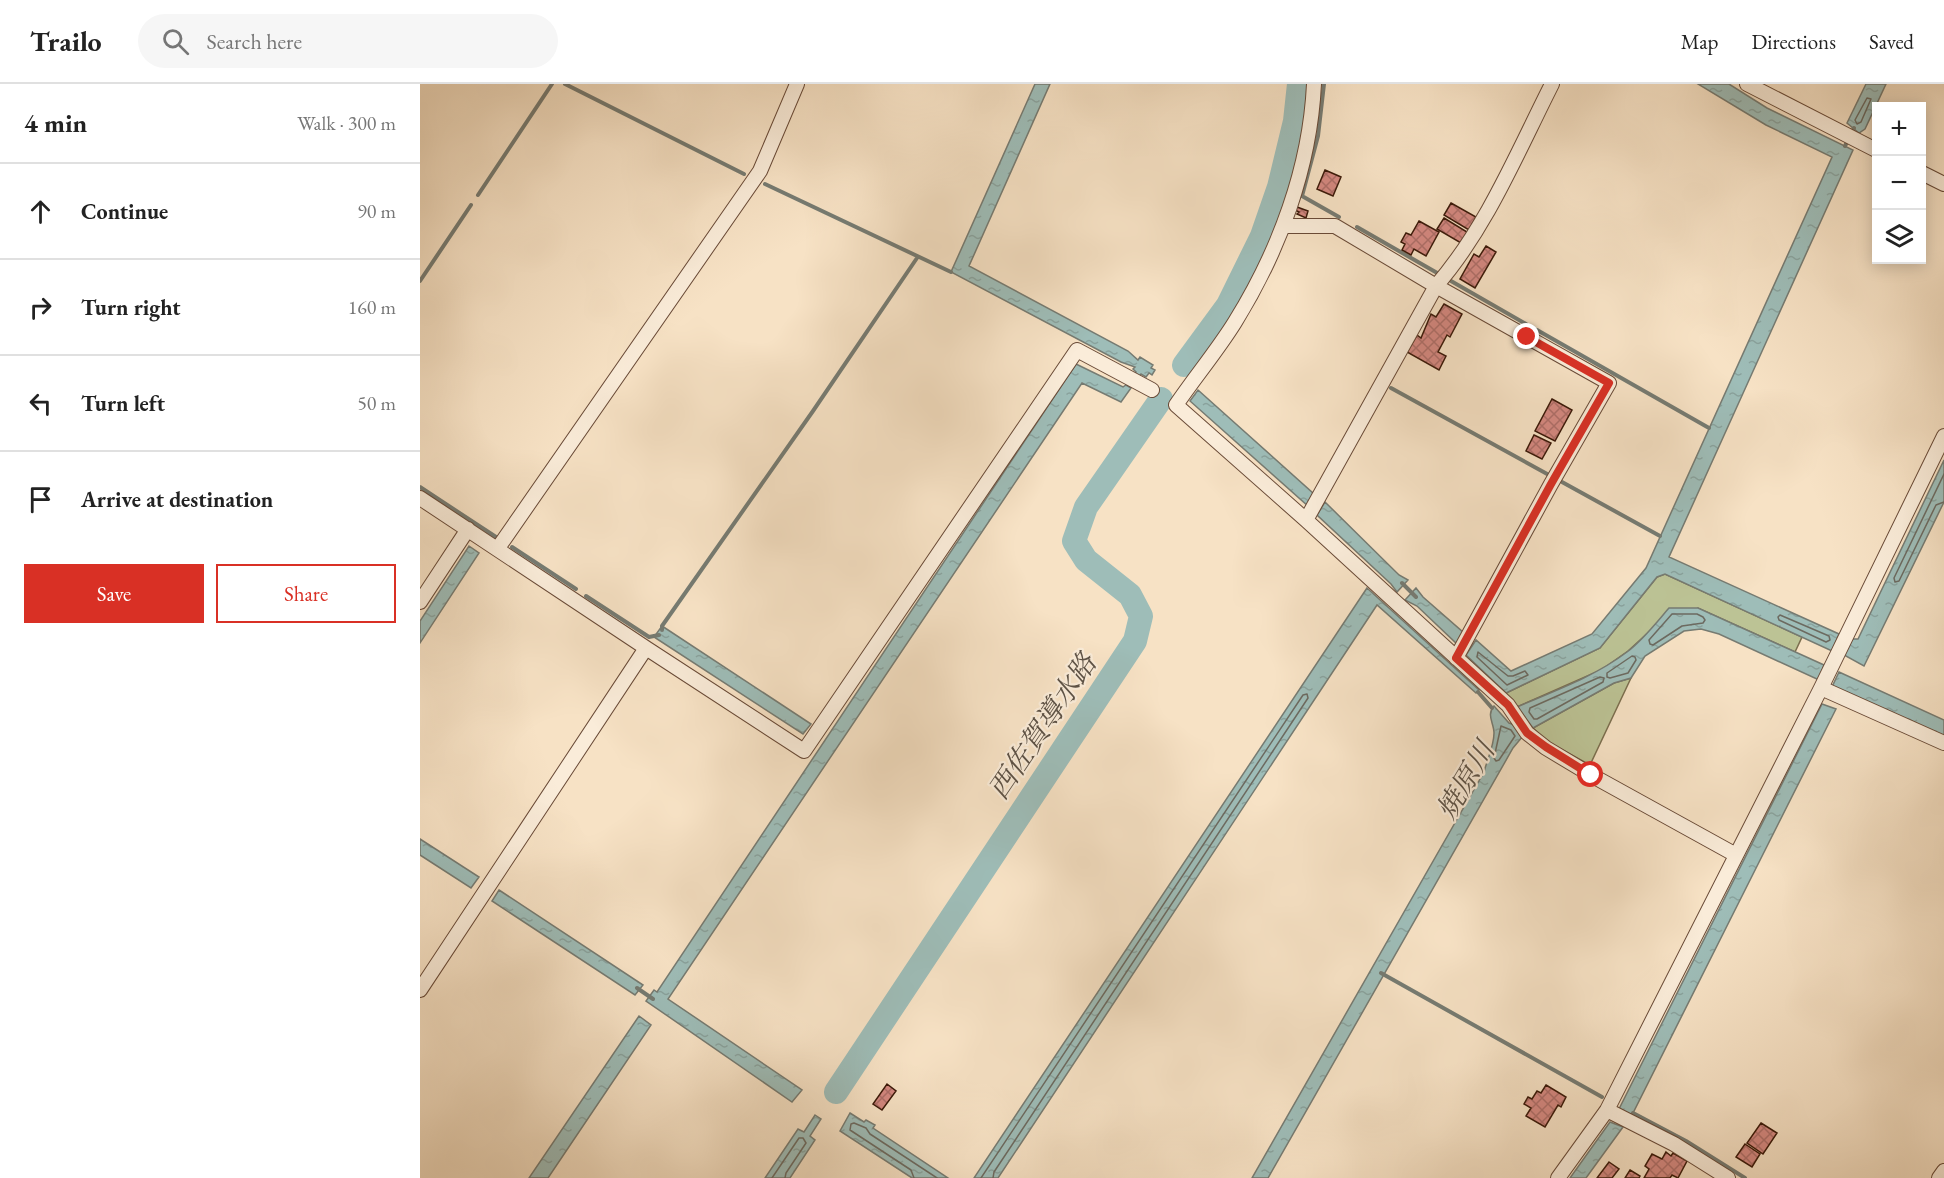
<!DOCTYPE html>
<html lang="en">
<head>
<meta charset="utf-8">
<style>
	body { margin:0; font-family:"EB Garamond","Noto Serif JP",serif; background:#f6f6f6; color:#222 }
	.controls { position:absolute; right:18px; top:18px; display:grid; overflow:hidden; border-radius:0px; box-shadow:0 3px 15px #0003 }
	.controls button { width:54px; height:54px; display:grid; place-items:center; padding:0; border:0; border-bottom:2px solid #e0e0e0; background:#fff; color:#222; font:30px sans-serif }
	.stop { position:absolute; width:18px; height:18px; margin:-14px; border:4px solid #d93025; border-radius:50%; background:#fff }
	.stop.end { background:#d93025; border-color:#fff; box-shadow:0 2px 6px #0008 }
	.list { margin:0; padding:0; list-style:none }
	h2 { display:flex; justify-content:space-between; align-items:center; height:78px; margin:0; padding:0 24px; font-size:26px }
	h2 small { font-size:20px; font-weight:400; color:#767676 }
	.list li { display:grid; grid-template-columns:39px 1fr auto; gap:18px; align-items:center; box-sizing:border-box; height:96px; padding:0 24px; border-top:2px solid #e0e0e0 }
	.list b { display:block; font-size:22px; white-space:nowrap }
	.list em { font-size:20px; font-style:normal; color:#767676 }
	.actions { display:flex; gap:12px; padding:18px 24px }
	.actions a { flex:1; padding:14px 0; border:2px solid #d93025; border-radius:0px; text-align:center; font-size:21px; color:#d93025 }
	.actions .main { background:#d93025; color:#fff }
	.icon { flex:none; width:33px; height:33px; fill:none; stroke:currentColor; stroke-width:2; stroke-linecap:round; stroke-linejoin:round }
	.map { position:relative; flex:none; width:1524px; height:1094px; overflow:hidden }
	header { display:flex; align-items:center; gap:36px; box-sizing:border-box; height:84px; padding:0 30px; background:#fff; border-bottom:2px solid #e0e0e0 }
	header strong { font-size:28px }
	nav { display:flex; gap:33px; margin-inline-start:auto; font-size:21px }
	.search { width:420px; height:54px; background:#f6f6f6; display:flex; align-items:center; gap:15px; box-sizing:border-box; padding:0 21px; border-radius:33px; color:#767676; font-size:22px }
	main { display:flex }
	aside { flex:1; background:#fff }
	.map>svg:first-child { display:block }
	.grass { fill:#bcc395; stroke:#7b6e4e; stroke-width:1.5 }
	.water { fill:url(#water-ripples); stroke:#767b72; stroke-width:1.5 }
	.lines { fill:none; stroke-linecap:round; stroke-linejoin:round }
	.shore { stroke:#6c6a60; stroke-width:1.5 }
	.stream { stroke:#767b72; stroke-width:4 }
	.river { stroke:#9ebdb8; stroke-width:24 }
	.building { fill:url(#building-cross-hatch); stroke:#3a1808; stroke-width:1.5 }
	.minor-casing { stroke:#694a37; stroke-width:16 }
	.minor { stroke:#faecd9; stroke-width:14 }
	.route { stroke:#d93025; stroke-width:8 }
	.labels { text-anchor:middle; stroke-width:4.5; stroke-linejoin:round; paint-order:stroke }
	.water-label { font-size:28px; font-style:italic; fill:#5d5246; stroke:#faecd9 }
</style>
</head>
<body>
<header>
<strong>Trailo</strong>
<div class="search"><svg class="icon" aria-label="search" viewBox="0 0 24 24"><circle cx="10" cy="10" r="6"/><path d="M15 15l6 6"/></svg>Search here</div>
<nav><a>Map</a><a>Directions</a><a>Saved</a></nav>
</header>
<main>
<aside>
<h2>4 min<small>Walk · 300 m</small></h2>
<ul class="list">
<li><svg class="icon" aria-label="ahead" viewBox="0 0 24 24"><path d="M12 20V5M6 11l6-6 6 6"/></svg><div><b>Continue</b></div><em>90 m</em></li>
<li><svg class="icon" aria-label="right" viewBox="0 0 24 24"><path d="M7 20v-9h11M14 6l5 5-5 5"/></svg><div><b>Turn right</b></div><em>160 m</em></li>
<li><svg class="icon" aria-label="left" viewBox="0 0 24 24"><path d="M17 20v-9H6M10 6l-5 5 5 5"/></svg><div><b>Turn left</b></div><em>50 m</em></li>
<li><svg class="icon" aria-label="arrive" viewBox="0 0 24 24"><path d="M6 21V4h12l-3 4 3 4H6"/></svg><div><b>Arrive at destination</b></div></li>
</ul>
<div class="actions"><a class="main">Save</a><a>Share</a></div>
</aside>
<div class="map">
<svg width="1524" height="1094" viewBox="0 0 1524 1094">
	<defs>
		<pattern id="water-ripples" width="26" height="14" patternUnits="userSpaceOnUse" patternTransform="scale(1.5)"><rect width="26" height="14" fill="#9ebdb8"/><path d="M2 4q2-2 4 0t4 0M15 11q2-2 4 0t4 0" fill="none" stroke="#89a29d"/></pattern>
		<pattern id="building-cross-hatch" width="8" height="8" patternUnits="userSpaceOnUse" patternTransform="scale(1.5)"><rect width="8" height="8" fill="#d58881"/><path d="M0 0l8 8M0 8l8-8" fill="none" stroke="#ae6e68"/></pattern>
	</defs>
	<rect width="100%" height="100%" fill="#f7e2c5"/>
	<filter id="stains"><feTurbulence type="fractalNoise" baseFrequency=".00333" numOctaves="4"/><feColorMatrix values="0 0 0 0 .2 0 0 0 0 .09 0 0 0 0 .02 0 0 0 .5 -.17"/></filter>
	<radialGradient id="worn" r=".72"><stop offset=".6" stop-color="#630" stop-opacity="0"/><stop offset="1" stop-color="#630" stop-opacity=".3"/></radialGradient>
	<path class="grass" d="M1245,490L1382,553L1375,568L1278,524L1228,549L1208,567L1181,586L1097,623L1086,609L1180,564L1237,493Z
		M1211,594L1170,681L1128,658L1113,644L1194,599Z"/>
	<path class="water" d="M615,0H630L549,182L708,267L718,276L720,273L733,281L731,284L735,286L732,291L729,289L726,293L721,290L718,294L714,292L716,288L713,285L715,283L701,278L531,188Z
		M1278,0H1309L1347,24L1433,66L1249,473L1419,550L1412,567L1245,490L1237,493L1180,564L1086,609L1046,571L1056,556L1091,587L1172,550L1226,484L1412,73L1346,41Z
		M1446,0H1466L1445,45L1439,49L1427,39Z
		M656,280L703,303L706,301L711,304L701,318L662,299L248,915L382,1006L372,1018L226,917L234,906L237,908Z
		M778,306L894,410L888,422L770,317Z
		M1524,376V418L1444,582L1424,571L1432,555H1438Z
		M905,418L979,491L988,496L977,508L971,500L897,431Z
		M49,462L59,469L0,559V537Z
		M947,504L1059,606L1056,609L957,521L578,1094H554Z
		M996,504L1003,513L1044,549L1037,560L997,522L985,516Z
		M1249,524H1278L1404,581L1399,596L1299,550L1281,545L1264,547L1225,572L1211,594L1194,599L1113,644L1097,623C1134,607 1174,593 1207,568C1223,556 1236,539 1249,524Z
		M242,542L391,640L383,650L234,553Z
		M1419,588L1524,636V654L1412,603Z
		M1402,620L1416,625L1212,1031L1198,1027Z
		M1074,622L1089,639L1095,641L1103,652L1093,664L848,1094H832L1064,688C1067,676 1074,662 1074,649C1074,639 1066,631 1074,622Z
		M0,755L59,793L51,804L0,771Z
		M79,806L223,901L215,911L72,817Z
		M219,932L231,941L128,1094H109Z
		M430,1029L444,1038L446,1036L455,1041L453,1044L528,1094H492L420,1047Z
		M395,1031L401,1035L390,1052L395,1056L370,1094H345L378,1045L384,1048Z
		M1190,1038L1203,1043L1166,1094H1150Z"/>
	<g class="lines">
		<path class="shore" d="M1447,14L1451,15L1441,38L1437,40L1435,36Z
			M1524,390L1474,494L1475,498L1479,497L1516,421L1524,418
			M1252,530H1277L1283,533L1285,536L1283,539L1262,542L1233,561L1230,560L1229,556Z
			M1360,531L1409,552L1410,556L1406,558L1359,536L1358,533Z
			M1058,568L1088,592H1093L1105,587L1108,591L1087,601L1057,573Z
			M1212,572L1215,573L1216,576L1208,589L1190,594L1187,593V589Z
			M1180,593L1184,594L1183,598L1117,635H1114L1109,628L1110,624Z
			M1081,642L1091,646L1095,652L1079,676L1076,677L1074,674Z
			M352,1094L379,1054H383L386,1059L366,1089L365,1094
			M494,1094L491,1086L430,1046L431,1040L434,1039L446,1044L450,1050L517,1094
			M561,1094L883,611L887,610L888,614L574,1088L573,1094"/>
		<path class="stream" d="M145,0L324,90
			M904,0L898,52L882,112L919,133
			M1425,62L1434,44
			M345,100L531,188
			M58,111L132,0
			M937,143L1019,190
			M0,197L51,121
			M1031,197L1106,240
			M1117,246L1289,344
			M971,304L1129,391
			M1142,398L1240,452
			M0,403L76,453
			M92,463L156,505
			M982,499L996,513
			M166,512L229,553L239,551
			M242,546V542L393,327L497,174
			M1058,608L1072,624
			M961,889L1182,1013
			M217,904L233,915
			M1213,1029L1266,1057L1325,1094"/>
		<path class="river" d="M764,281L808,221L842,152L859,103L875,37L879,0
			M416,1008L715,557L721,532L710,511L666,476L654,457L666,423L741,315"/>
	</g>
	<path class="building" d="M905,86L921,93L913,112L897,105Z
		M1031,119L1056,133L1049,146L1024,131Z
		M877,123L888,127L886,134L877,130L879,128L875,126Z
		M1024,134L1047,148L1041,159L1017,145Z
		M999,137L1019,148L1006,172L994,165L991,171L982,166L985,160L981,158L986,149L991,151Z
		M1066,162L1076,168L1055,204L1040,195L1054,170L1059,173Z
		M1024,220L1042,230L1030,253L1027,251L1018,268L1026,272L1019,286L987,268L997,251L1001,254L1011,230L1016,233Z
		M1132,315L1152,326L1135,357L1115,347Z
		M1114,351L1131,359L1122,375L1106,367Z
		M467,1000L476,1007L462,1026L453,1020Z
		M1126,1001L1146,1013L1141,1023L1138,1021L1125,1043L1106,1032L1111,1024L1104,1020L1108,1013L1112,1015L1117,1007L1121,1009Z
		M1341,1039L1357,1049L1343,1070L1327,1059Z
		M1325,1060L1340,1070L1332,1083L1316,1073Z
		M1246,1068L1251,1072L1253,1069L1267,1077L1258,1094L1252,1091L1250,1094H1224L1229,1085L1225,1082L1232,1070L1242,1075Z
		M1189,1078L1199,1085L1192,1094H1177Z
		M1210,1086L1220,1092L1219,1094H1205Z"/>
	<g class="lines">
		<defs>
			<path id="minor" d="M894,0C890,84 859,167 815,238C797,267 775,293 756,321L886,436L1088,621L1107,649L1126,664L1171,691L1316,771
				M1327,0L1456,66
				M1502,89L1524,100
				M863,142H915L1016,202L1189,299L1131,400L1036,574
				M0,414L226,564
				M886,436L1016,202C1067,143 1097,69 1132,0
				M78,464L340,87L377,0
				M0,518L48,445
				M1401,604L1524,659
				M0,906L226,564L384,667L657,266L732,306
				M1187,1026L1254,1060L1308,1094
				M1138,1094L1187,1026L1401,604L1524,352
				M1519,1094L1524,1087"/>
		</defs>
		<use href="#minor" class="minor-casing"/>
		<use href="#minor" class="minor"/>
	</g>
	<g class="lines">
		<path class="route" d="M1107,253L1189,299L1131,400L1036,574L1088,621L1107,649L1126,663L1171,691"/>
	</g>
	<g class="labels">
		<g class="water-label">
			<text transform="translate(622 642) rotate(-56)" y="10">西佐賀導水路</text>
			<text transform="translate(1045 696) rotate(-59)" y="10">焼原川</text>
		</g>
	</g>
	<rect width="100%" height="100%" filter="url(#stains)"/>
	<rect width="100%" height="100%" fill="url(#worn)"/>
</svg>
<div class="controls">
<button>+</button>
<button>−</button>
<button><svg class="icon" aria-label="layers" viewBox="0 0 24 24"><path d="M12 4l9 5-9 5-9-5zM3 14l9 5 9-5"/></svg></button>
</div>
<div class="stop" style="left:1171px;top:691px"></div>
<div class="stop end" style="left:1107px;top:253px"></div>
</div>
</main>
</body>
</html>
